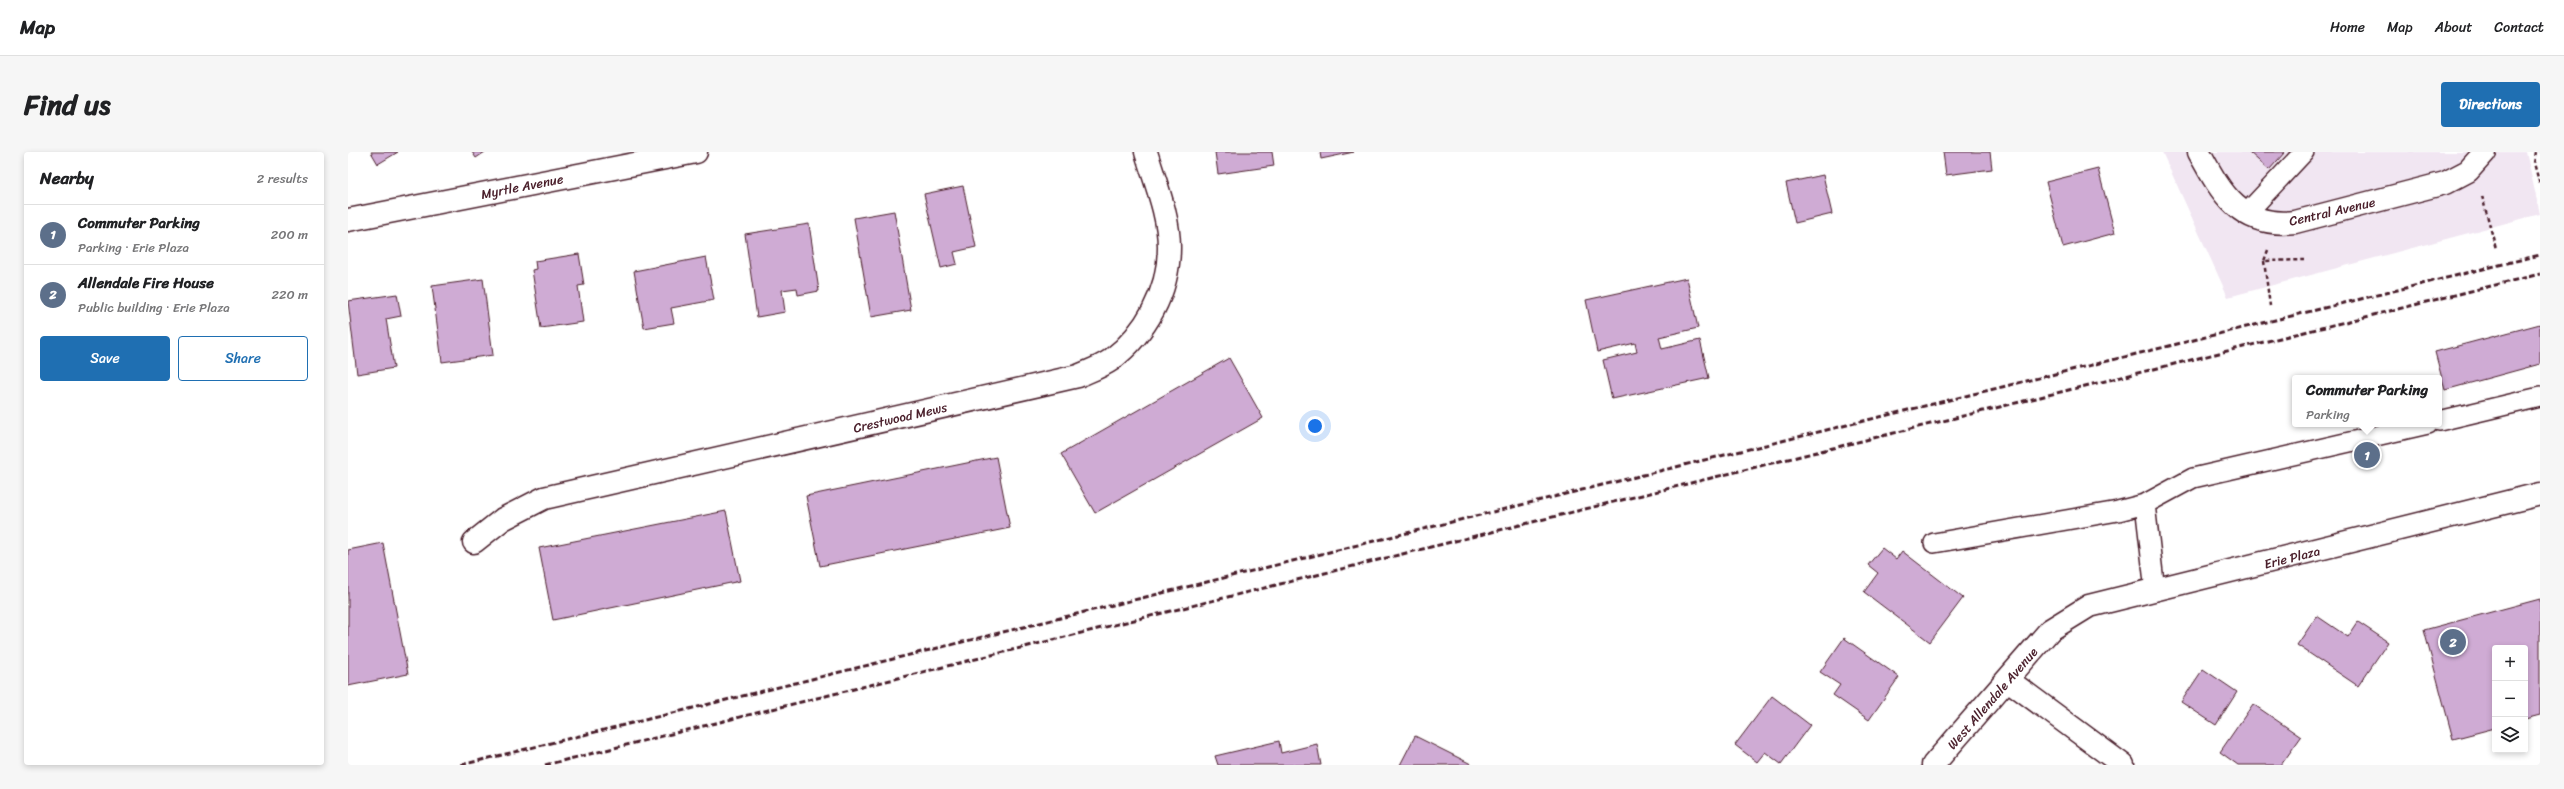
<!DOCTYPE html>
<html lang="en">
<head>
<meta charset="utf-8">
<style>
	body { margin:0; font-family:Sriracha,sans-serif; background:#f6f6f6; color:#202124 }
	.controls { position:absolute; right:12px; bottom:12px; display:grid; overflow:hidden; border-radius:4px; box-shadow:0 2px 6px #0003 }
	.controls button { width:36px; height:36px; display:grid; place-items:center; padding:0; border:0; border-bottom:1px solid #e0e0e0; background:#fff; color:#202124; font:20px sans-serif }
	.you { position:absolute; left:967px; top:274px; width:14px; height:14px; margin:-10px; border:3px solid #fff; border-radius:50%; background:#1a73e8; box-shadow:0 0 0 6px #1a73e833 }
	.badge { display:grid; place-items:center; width:26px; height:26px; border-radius:50%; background:#1f6fb2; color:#fff; font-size:13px; font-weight:700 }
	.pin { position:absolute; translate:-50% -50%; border:2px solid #fff; box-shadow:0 1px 4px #0006 }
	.popup { position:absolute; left:1944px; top:223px; width:150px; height:52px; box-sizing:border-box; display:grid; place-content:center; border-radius:4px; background:#fff; filter:drop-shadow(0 1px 3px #0005); font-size:13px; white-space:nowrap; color:#757577 }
	.popup b { font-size:15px; color:#202124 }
	.popup::after { content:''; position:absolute; left:50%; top:100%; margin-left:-8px; border:8px solid transparent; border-top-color:#fff }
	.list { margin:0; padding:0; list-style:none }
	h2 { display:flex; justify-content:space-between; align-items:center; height:52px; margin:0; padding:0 16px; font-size:17px }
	h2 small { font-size:13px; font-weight:400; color:#757577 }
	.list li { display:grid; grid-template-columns:26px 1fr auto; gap:12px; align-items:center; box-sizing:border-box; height:60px; padding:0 16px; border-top:1px solid #e0e0e0 }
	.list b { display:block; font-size:15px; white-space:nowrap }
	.list p { margin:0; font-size:13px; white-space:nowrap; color:#757577 }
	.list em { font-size:13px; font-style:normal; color:#757577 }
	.actions { display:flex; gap:8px; padding:12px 16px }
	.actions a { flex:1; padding:9px 0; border:1px solid #1f6fb2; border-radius:4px; text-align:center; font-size:14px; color:#1f6fb2 }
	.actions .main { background:#1f6fb2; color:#fff }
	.icon { flex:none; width:22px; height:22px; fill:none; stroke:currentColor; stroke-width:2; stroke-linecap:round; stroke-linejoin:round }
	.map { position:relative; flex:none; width:2192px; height:613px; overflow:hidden; border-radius:4px }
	header { display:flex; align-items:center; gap:24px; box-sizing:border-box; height:56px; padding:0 20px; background:#fff; border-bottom:1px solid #e0e0e0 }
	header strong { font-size:19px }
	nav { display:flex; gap:22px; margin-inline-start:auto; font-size:14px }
	.intro { display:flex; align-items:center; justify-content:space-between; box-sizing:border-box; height:96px; padding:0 24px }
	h1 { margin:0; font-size:28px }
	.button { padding:10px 18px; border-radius:4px; background:#1f6fb2; color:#fff; font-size:14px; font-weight:700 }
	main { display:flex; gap:24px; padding:0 24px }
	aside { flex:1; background:#fff; border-radius:4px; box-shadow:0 2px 6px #0003 }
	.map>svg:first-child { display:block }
	.built { fill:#f1e6f2 }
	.building { fill:#cfabd4; stroke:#4a1f2b }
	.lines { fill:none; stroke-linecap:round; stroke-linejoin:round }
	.service-casing { stroke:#4a1f2b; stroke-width:22 }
	.minor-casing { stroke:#4a1f2b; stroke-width:25 }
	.path { stroke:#4a1f2b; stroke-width:2.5; stroke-dasharray:4 3; stroke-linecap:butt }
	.service { stroke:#fff; stroke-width:19 }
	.minor { stroke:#fff; stroke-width:22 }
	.rail { stroke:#4a1f2b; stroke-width:3; stroke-dasharray:6 3; stroke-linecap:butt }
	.labels { text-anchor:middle; stroke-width:3; stroke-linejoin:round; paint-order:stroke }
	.street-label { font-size:13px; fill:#4a1f2b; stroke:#fff }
</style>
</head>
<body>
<header>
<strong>Map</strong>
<nav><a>Home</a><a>Map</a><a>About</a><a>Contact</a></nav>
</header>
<div class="intro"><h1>Find us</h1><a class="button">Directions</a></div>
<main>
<aside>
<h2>Nearby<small>2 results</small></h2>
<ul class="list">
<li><span class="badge" style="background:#5c6f8a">1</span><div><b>Commuter Parking</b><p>Parking · Erie Plaza</p></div><em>200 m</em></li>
<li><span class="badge" style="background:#5c6f8a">2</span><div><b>Allendale Fire House</b><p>Public building · Erie Plaza</p></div><em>220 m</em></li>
</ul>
<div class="actions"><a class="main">Save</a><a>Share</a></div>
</aside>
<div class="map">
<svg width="2192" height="613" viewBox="0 0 2192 613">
	<rect width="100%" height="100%" fill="#fff"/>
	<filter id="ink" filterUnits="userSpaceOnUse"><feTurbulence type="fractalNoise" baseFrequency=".025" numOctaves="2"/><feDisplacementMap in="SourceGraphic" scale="8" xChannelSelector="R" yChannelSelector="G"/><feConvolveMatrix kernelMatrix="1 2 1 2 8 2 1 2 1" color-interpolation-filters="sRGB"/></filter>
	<g filter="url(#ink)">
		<path class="built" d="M1814,0H2178L2192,62L1880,145Z"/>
		<path class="building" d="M23,0H50L30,12Z
			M124,0H137L128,6Z
			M867,0H924L926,14L870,22Z
			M972,0H1006L973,7Z
			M1595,0H1642L1644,17L1598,23Z
			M1901,0H1937L1921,18Z
			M1750,17L1767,81L1715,95L1698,30Z
			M1475,23L1484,62L1447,71L1438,31Z
			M615,34L628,95L606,100L609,112L593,116L576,42Z
			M546,59L563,158L523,165L506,66Z
			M461,72L471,139L450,143L449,136L434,138L437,160L409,165L397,82Z
			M231,102L236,133L230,134L235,170L193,176L184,118L188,117L187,109Z
			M358,105L366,148L323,156L326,171L296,176L286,119Z
			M1339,126L1350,176L1311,185L1314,197L1352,188L1361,226L1264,247L1255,208L1289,200L1287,191L1249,200L1238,148Z
			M135,127L145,203L94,210L84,134Z
			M49,142L53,164L38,167L46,216L9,222L0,149Z
			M2192,172V212L2097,238L2087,200Z
			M881,206L915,266L747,361L713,302Z
			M648,305L662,376L472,414L458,344Z
			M378,359L392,429L205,468L191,396Z
			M35,391L60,522L0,534V398Z
			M1534,396L1548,407L1554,399L1615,446L1582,490L1516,440L1530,421L1520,413Z
			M2192,447V563L2177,567V496H2147V576L2105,587L2076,478Z
			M1969,464L2000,485L2010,470L2040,490L2010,534L1949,493Z
			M1496,486L1551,525L1521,568L1485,543L1492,533L1472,520Z
			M1855,517L1889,540L1868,573L1833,550Z
			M1424,544L1462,573L1433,612L1417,600L1409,610L1387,593Z
			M1905,552L1953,585L1933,613H1890L1872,600Z
			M1067,584L1123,612V613H1052Z
			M931,589L933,601L969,592L973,613H870L867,604Z"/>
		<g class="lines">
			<defs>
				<path id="service" d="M1898,62L1956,0
					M2091,269L2192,245
					M1797,352L1807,439
					M1586,391L1770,359L1797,352L1845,326L2080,272"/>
				<path id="minor" d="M1851,0C1874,43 1893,76 1947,70L2097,31L2120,19L2137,0
					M0,68L348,0
					M126,390L155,367L196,346L730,224C741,219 753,215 763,208C798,181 821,140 821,95C821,63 807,30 798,0
					M1660,528L1775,613
					M1585,613L1702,478L1741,454L2192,342"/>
			</defs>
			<use href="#service" class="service-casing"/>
			<use href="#minor" class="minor-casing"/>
			<path class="path" d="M2188,0L2186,11L2192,33
				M2134,44L2148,97
				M1920,98L1916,109L1957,108
				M1916,109L1922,154"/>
			<use href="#service" class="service"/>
			<use href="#minor" class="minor"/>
			<path class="rail" d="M113,613L2192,103
				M197,613L2192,122"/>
		</g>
	</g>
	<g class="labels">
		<g class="street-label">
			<text transform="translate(174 34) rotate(-11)" y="5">Myrtle Avenue</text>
			<text transform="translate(1984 59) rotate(-13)" y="5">Central Avenue</text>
			<text transform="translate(552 265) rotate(-13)" y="5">Crestwood Mews</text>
			<text transform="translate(1944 405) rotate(-14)" y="5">Erie Plaza</text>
			<text transform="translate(1644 546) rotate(-49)" y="5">West Allendale Avenue</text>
		</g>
	</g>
</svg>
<div class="controls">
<button>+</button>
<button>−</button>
<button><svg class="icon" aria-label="layers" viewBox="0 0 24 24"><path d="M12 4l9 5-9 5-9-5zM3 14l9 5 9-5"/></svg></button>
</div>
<div class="you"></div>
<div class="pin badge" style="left:2019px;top:303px;background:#5c6f8a">1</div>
<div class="popup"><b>Commuter Parking</b>Parking</div>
<div class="pin badge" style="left:2105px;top:490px;background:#5c6f8a">2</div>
</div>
</main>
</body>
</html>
